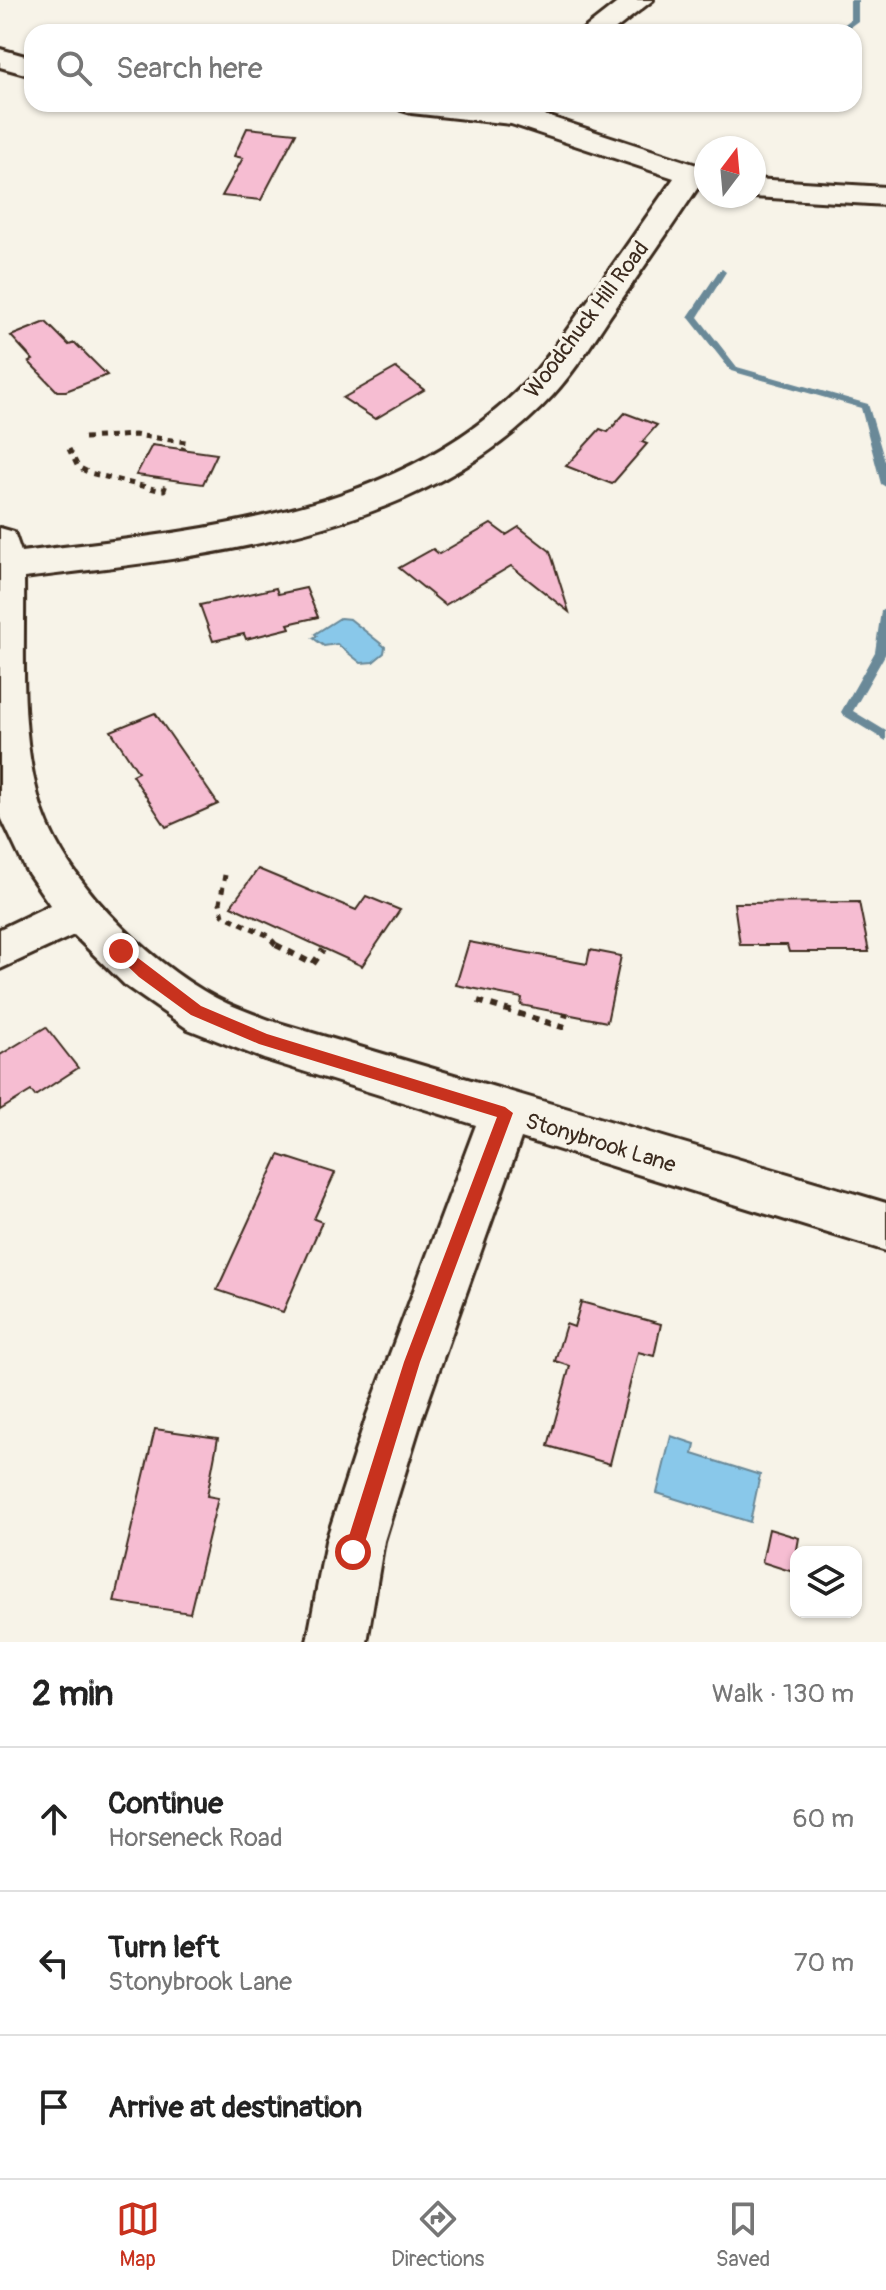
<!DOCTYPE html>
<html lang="en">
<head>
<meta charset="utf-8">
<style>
	body { margin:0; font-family:Pangolin,sans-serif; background:#f6f6f6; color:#222 }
	.controls { position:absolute; right:24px; bottom:24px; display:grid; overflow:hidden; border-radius:16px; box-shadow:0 2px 6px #0004 }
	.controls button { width:72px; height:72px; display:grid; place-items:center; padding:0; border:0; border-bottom:2px solid #e0e0e0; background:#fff; color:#222; font:40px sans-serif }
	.compass { position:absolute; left:694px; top:136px; width:72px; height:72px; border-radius:50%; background:#fff; box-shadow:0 2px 6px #0004; rotate:16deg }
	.stop { position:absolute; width:24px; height:24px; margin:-18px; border:6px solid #c8321e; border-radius:50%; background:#fff }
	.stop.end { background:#c8321e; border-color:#fff; box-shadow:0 2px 8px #0008 }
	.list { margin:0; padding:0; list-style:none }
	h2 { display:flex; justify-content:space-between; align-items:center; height:104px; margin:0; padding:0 32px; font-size:34px }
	h2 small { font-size:26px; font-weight:400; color:#767676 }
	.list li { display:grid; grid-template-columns:52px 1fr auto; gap:24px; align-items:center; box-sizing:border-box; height:144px; padding:0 32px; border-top:2px solid #e0e0e0 }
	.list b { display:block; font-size:30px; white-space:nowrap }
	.list p { margin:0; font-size:26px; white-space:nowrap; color:#767676 }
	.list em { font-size:26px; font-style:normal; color:#767676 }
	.icon { flex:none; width:44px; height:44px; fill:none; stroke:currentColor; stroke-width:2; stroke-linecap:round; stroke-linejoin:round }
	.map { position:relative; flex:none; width:886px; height:1642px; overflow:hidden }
	.search { position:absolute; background:#fff; box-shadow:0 2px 6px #0004; left:24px; right:24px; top:24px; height:88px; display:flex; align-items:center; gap:20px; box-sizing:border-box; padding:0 28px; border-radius:24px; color:#767676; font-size:30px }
	.sheet { height:536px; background:#fff }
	nav { display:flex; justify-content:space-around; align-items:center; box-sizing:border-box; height:112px; border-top:2px solid #e0e0e0; background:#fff; font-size:22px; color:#767676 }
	nav a { display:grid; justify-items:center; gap:4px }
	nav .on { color:#c8321e }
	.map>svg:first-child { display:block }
	.water { fill:#89c8ea; stroke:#6a8998; stroke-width:2 }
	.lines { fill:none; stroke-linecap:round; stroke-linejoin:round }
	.stream { fill:#6a8998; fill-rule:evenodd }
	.building { fill:#f6bdd2; stroke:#3b2a1e; stroke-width:2 }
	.minor-casing { stroke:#3b2a1e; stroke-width:6 }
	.path-far1 { stroke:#3b2a1e; stroke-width:5; stroke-dasharray:6 6; stroke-linecap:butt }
	.path { stroke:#3b2a1e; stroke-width:6; stroke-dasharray:7 7; stroke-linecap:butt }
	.minor { fill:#f7f3e8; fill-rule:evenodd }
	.route { fill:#c8321e }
	.labels { text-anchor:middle; stroke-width:7; stroke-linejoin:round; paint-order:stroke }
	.street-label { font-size:22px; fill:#3b2a1e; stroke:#f7f3e8 }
</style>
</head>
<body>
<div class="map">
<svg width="886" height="1642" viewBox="0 0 886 1642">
	<rect width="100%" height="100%" fill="#f7f3e8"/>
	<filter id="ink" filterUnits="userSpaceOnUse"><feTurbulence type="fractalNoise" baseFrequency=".0125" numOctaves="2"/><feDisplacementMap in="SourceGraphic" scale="16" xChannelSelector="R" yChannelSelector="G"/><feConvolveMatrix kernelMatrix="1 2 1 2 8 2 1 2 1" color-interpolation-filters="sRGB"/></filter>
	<g filter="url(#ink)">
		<path class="water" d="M340,618L350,619L385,647L384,653L373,662L361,663L337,644L324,646L313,638L317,636L315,634Z
			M671,1436L695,1444L693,1454L760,1475L750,1522L657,1493Z"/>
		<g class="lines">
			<path class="stream" d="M850,0H858V21L843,32H834L850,20Z
				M722,269L726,272L698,317L737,367L868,404L886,465V487L881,484L861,408L731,371L690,319L688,317L718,272Z
				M886,607V653L853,711L886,731V741L843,715L841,712L875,652L881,611Z"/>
		</g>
		<path class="building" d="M247,128L296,133L261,200L222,196L243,158L234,156Z
			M46,322L69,345L75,343L107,375L66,391H57L29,362L33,360L11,336Z
			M396,368L424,390L375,419L343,398Z
			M625,413L657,425L642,442L647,444L612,484L566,466L600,429L608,432Z
			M152,445L217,454L203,484L136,475Z
			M491,524L506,535L519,527L550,551L569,612L511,566L445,605L399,568L433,549L439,554Z
			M276,588L278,594L306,588L318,617L288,624L290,628L246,639L244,634L213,641L200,605Z
			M155,713L218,804L166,827L132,775L138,772L111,731Z
			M258,869L356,910L366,896L400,910L362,966L231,906Z
			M859,902L869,952H789L787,945H740L734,903Z
			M469,942L587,964L590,950L621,956L607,1022L521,1005L522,998L456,985Z
			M46,1027L78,1068L35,1096L31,1091L0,1110V1055Z
			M279,1155L335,1173L314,1219L322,1222L283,1312L217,1290Z
			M581,1302L661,1324L654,1356L638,1352L610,1464L548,1446L570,1366L555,1361L566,1324L574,1327Z
			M155,1429L218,1438L207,1496L218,1498L190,1613L114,1602Z
			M769,1529L799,1538L793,1572L762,1562Z"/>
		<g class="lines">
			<defs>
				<path id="minor" d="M621,0H653L612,32H580Z
					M0,49L32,58V76L0,67Z
					M396,104H495L526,109L706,168V187L699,186C670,229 640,273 610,316C592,343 575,371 553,395C422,538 204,556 24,578C25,650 19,726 38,796C58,875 145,960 216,998C233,1007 253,1014 272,1021L886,1203V1251L521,1138L423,1415L384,1541L367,1642H307L326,1541L367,1415L476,1125L264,1059L188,1029L126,986L74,935L0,969V929L50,905L26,870L0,815V528L14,532L21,552C196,531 399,516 528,380C550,356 568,328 587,302C616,261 645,219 674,178L511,124L411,113L401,110Z
					M754,179L886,187V205L754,197L748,196H754Z"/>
			</defs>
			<use href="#minor" class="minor-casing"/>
			<path class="path-far1" d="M84,438L135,435L186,442L183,449
				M69,449L78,467L90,473L158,490H164L166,484
				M225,875L220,903L223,915L267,935L278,947"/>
			<path class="path" d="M276,945L313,964L323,950
				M478,1001L562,1027L566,1014"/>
			<use href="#minor" class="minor"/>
		</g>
	</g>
	<path class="route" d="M121,945L201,1006L267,1034L505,1107L513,1113L420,1362L362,1552L359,1558L353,1561L347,1558L344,1552L404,1362L497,1117L259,1044L191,1015L139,977L116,955V947Z"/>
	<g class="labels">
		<g class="street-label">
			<text transform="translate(586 319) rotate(-53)" y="8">Woodchuck Hill Road</text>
			<text transform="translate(601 1142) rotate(17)" y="8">Stonybrook Lane</text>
		</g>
	</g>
</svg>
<div class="controls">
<button><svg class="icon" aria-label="layers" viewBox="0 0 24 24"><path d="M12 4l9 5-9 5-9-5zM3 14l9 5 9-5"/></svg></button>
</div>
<svg class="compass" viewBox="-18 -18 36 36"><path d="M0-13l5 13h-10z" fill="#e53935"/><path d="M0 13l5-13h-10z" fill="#767676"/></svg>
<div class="stop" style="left:353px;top:1552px"></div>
<div class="stop end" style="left:121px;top:951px"></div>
<div class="search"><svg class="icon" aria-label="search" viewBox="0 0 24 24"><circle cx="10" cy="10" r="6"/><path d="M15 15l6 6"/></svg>Search here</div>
</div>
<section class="sheet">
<h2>2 min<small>Walk · 130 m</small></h2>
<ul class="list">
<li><svg class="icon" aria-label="ahead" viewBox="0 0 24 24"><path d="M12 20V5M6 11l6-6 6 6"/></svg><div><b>Continue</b><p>Horseneck Road</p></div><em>60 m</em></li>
<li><svg class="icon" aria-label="left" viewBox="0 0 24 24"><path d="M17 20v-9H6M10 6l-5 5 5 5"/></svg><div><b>Turn left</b><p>Stonybrook Lane</p></div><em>70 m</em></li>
<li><svg class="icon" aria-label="arrive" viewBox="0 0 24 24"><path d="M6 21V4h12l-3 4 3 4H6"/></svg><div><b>Arrive at destination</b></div></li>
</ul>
</section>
<nav>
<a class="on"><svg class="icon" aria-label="map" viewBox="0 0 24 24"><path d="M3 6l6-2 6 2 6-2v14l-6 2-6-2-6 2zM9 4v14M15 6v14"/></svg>Map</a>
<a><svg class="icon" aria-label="directions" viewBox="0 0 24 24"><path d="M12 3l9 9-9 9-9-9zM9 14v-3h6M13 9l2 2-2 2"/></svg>Directions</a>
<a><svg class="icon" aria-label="saved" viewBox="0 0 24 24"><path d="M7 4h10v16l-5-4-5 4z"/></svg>Saved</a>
</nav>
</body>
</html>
